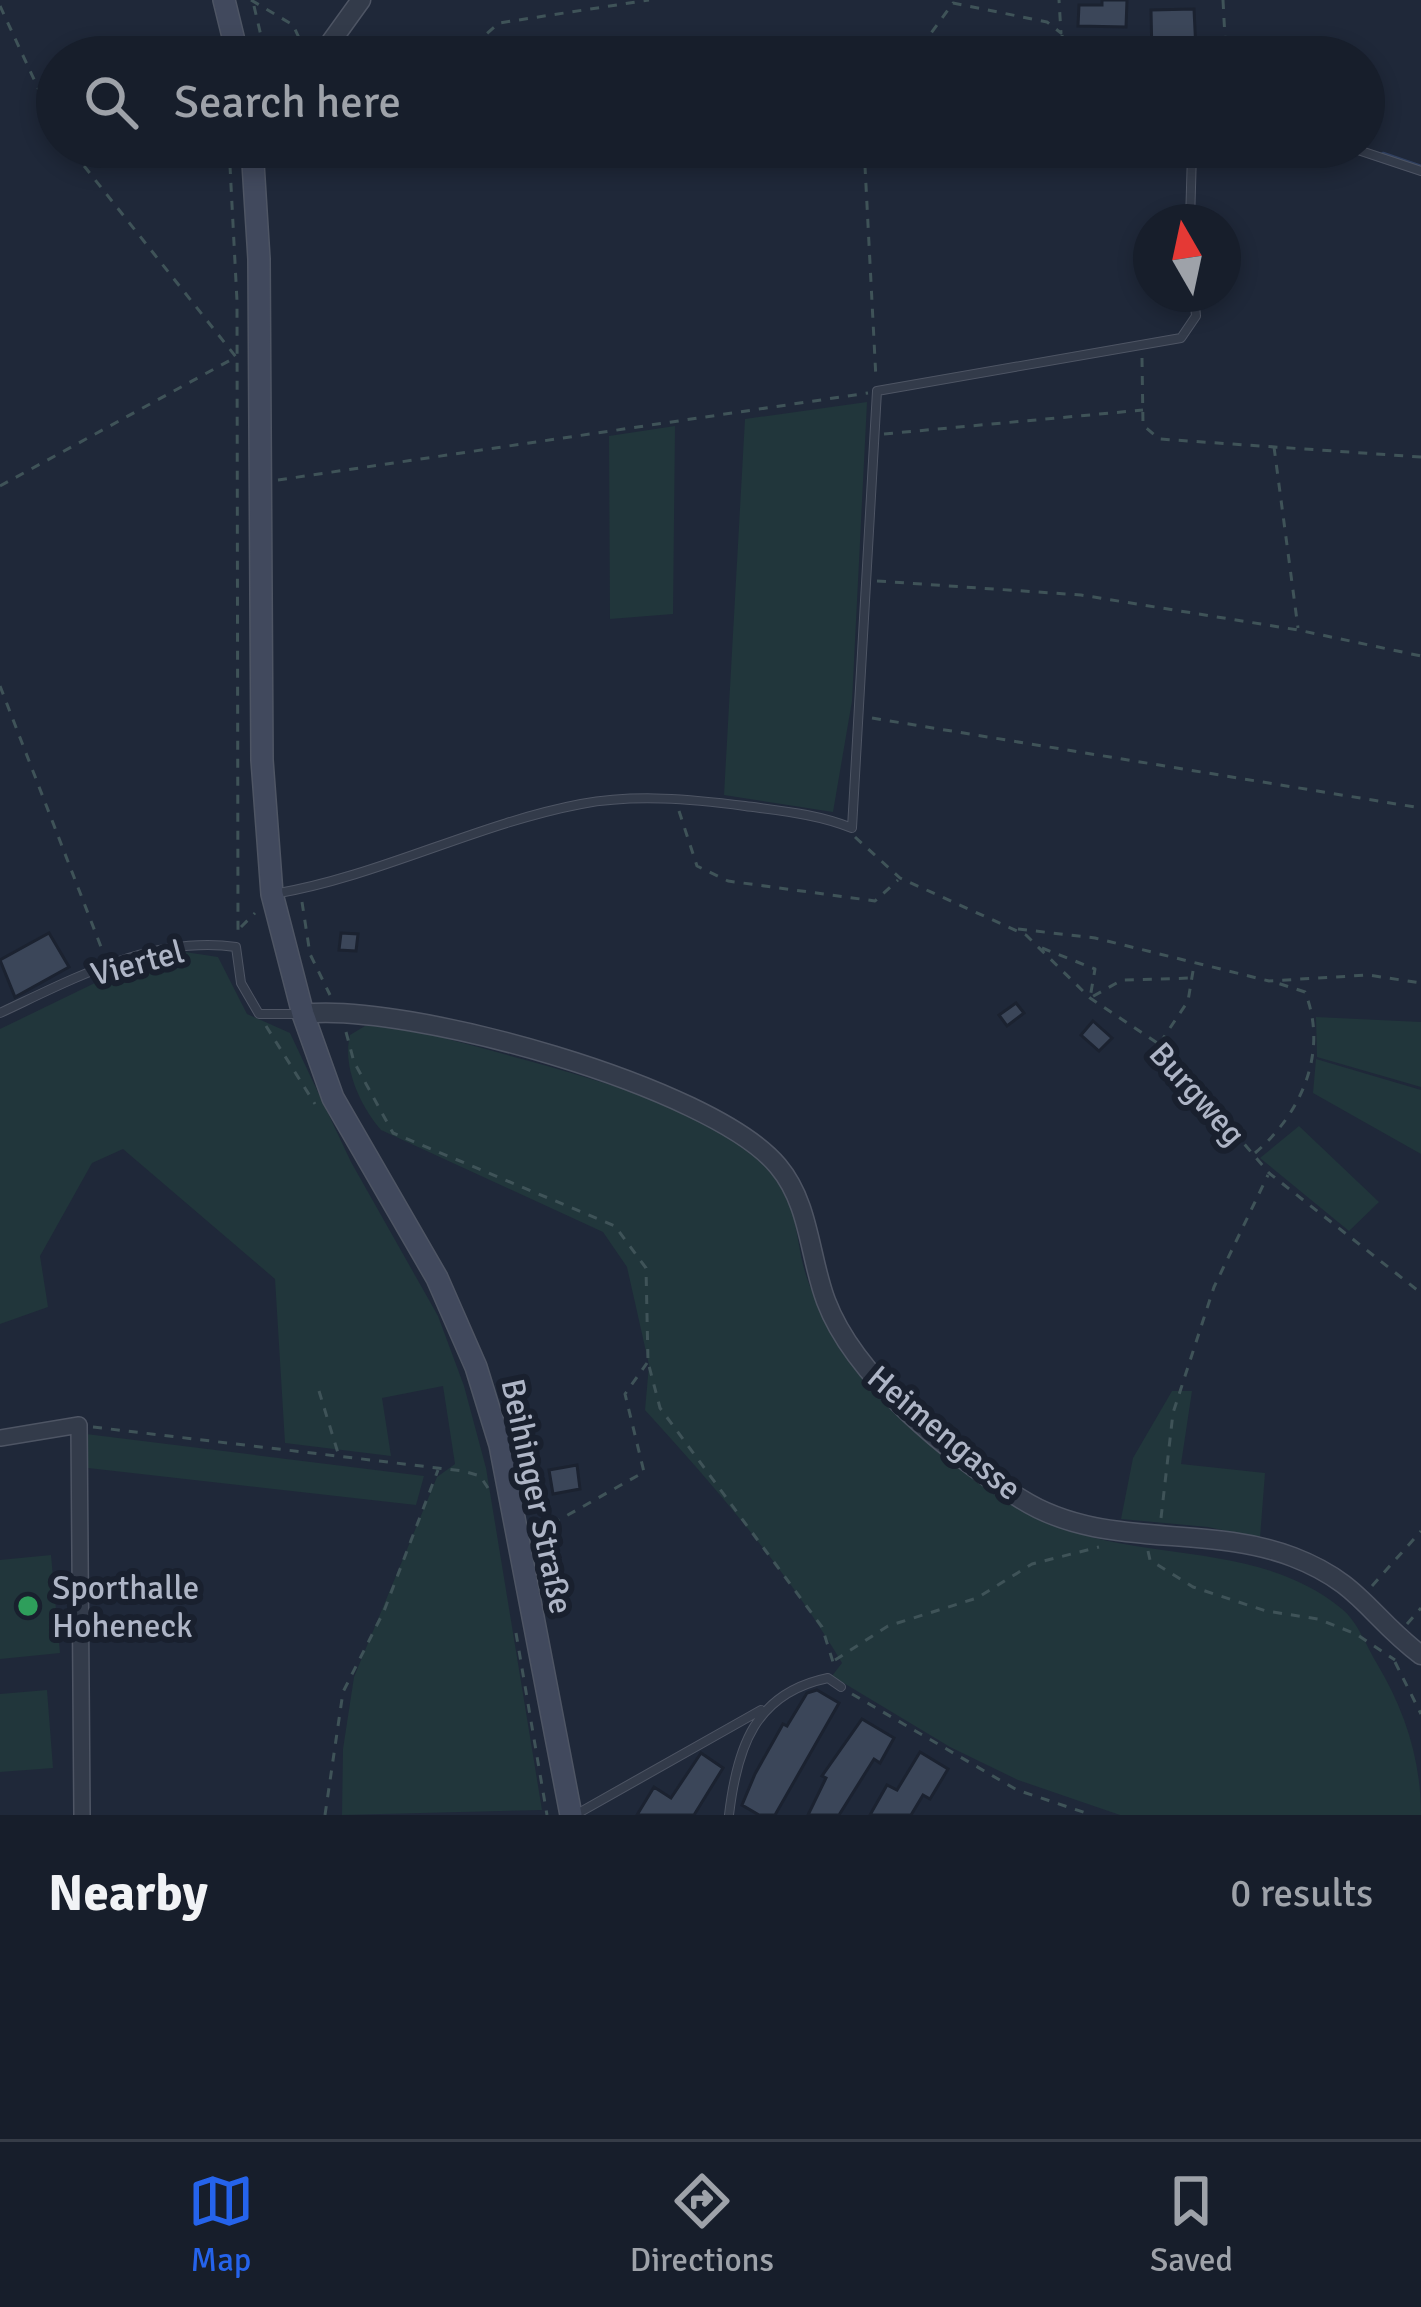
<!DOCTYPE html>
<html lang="en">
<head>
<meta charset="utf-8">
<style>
	body { margin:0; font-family:Signika,sans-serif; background:#202733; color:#f1f3f6 }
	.compass { position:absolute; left:1133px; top:204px; width:108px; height:108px; border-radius:50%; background:#171e2b; box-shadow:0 6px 18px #0003; rotate:351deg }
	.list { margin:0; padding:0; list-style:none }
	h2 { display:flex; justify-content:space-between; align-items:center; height:156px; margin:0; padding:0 48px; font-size:51px }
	h2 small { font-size:39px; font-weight:400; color:#9ea2a9 }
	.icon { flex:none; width:66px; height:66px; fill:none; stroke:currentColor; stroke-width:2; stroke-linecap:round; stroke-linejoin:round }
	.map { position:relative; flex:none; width:1421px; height:1815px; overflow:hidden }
	.search { position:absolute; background:#171e2b; box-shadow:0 6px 18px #0003; left:36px; right:36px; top:36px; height:132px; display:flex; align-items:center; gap:30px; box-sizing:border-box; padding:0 42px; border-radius:66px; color:#9ea2a9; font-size:45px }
	.sheet { height:324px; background:#171e2b }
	nav { display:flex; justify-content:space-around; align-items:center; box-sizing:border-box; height:168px; border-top:3px solid #363c47; background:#171e2b; font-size:33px; color:#9ea2a9 }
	nav a { display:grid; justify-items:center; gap:6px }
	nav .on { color:#2563eb }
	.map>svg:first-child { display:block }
	.green { fill:#21363b }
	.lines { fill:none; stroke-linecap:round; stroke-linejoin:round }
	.stream { stroke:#304060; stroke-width:4.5 }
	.building { fill:#3b4659; stroke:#1b2230; stroke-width:3 }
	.service-casing { stroke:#4e5564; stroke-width:10 }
	.minor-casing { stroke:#4e5564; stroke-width:18 }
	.tertiary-casing { stroke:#4e5564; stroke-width:21 }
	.secondary-casing { stroke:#4e5564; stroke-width:24 }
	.path { stroke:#3f5358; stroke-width:3; stroke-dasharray:9 9; stroke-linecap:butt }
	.service { stroke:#333b4a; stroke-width:8 }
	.minor { stroke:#333b4a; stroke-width:15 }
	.tertiary { stroke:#333b4a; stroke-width:18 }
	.secondary { stroke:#41495d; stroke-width:21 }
	.leisure-dot { fill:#2e9e5b; stroke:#19202e; stroke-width:4.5 }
	.labels { text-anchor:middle; stroke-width:12; stroke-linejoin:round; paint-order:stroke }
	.street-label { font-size:33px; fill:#aeb5c6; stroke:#19202e }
	.poi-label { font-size:33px; fill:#aeb5c6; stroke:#19202e; text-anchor:start }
</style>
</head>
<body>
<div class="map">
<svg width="1421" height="1815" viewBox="0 0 1421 1815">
	<rect width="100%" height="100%" fill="#1f2839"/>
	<path class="green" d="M867,402L852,701L833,812L724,795L745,419Z
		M675,426L673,614L610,619L609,436Z
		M185,952L218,957L247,1014L290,1033L351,1162L438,1316L464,1386L486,1468L542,1810L342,1815L343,1749L354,1677L437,1477L455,1464L443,1386L382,1398L391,1456L285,1443L275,1279L123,1149L92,1163L40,1256L48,1307L0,1324V1029L99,981Z
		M1316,1017L1421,1022V1087L1317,1057Z
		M398,1025C487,1052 690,1095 756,1151C805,1193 790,1242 812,1291C847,1370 945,1460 1017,1506C1114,1570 1250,1532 1342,1609C1357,1621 1366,1645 1376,1662C1405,1710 1421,1760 1421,1815H1120L1018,1780L950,1747L832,1676L842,1663C786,1569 719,1491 645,1410L649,1365L627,1267L603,1232L381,1130C360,1106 342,1066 350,1035L365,1026Z
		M1316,1059L1421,1090V1154L1313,1093Z
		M1299,1126L1379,1202L1349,1231L1260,1158Z
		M1172,1391H1192L1181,1464L1265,1473L1260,1538L1208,1527L1121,1519L1133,1458Z
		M86,1434L424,1476L416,1505L88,1468Z
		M51,1555L60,1653L0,1659V1560Z
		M47,1690L53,1768L0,1772V1694Z"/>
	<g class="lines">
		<path class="stream" d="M1383,154L1421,167"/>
	</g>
	<path class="building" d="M1102,0H1127L1126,27L1078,26L1079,5H1102Z
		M1194,9L1196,51L1152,57L1151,10Z
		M49,933L69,967L15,997L0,960Z
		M341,933L358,934L356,951L339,950Z
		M1016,1003L1024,1013L1007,1026L999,1015Z
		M1093,1021L1112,1038L1099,1051L1081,1035Z
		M577,1465L580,1489L553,1494L549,1470Z
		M817,1690L839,1703L775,1815H759L742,1805L755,1774L783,1724L787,1726L807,1693Z
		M862,1719L894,1738L880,1763L874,1759L839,1815H808L826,1778L822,1776Z
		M920,1752L948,1769L930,1799L923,1795L911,1815H870L887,1785L897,1790Z
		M701,1753L723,1768L694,1815H637L654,1787L671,1798Z"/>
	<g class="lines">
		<defs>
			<path id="service" d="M307,55L308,57
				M805,57H931
				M1177,147L1192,153
				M1349,147L1421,171
				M1190,222L1192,153
				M274,894C380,876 476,824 581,804C635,794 691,799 745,806C782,811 817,814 852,828L877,391L1181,338L1196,316L1194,294
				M0,1013C73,979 152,935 236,947L241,983L259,1014H302
				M575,1815L761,1710
				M729,1815C737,1747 755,1693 828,1678L841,1687"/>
			<path id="minor" d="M0,1438L79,1425L82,1815"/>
			<path id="tertiary" d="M320,57L361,0
				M303,1014C405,1002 712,1086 778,1166C810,1204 809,1256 826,1301C855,1378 952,1456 1021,1499C1103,1551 1205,1523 1293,1557C1361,1583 1370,1617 1421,1655"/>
			<path id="secondary" d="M224,0L238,57
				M252,147L259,259L262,760L272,894L303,1014L333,1098L437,1278L476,1367L500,1445L571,1815"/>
		</defs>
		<use href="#service" class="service-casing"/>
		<use href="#minor" class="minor-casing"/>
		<use href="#tertiary" class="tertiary-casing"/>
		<use href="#secondary" class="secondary-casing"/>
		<path class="path" d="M251,0L293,25L301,42
			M1223,0L1226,57
			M0,6L57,129
			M254,6L266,57
			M1062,35L1065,57
			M921,47L953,3L1047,22L1061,33L1059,0
			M460,57L499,23L649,0
			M229,147L237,301L238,937
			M864,147L876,379
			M1142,358L1143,425L1159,439L1421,457
			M884,434L1143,410
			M1274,447L1298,628
			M278,480L868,393
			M0,486L236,357L69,147
			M877,581L1081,595L1298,630L1421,656
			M0,686L103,952
			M872,718L1421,808
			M679,811L697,866L728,881L875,901L898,880
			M855,837L900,878L1026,935L1090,998L1159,1044L1269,1173L1421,1293
			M302,902L310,954L330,995
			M241,927L255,913
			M1018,929L1095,938L1269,981L1368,975L1421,983
			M1042,948L1095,969L1090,998L1122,980L1192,978
			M266,1026L315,1104
			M346,1032L354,1062L393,1133L615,1226L646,1268L648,1362L660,1408L822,1627L833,1662
			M1160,1043L1188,1001L1194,965
			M1255,1153C1301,1114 1329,1052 1305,992L1271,981
			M319,1391L338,1453
			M93,1427L463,1471L480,1476L488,1488
			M1161,1518L1173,1413L1214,1287L1268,1175
			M536,1533L644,1472L625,1394L647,1363
			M1148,1551L1150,1560L1193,1587L1266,1611L1318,1619L1356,1634L1395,1660
			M1372,1586L1421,1531
			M1407,1624L1421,1608
			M516,1633L547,1815
			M835,1660L888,1626L977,1598L1032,1564L1099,1547
			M1395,1662L1421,1714
			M852,1694L1017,1790L1092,1815
			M325,1815L343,1692L384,1611L438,1470"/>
		<use href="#service" class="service"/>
		<use href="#minor" class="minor"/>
		<use href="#tertiary" class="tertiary"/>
		<use href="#secondary" class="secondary"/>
	</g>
	<circle class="leisure-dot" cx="28" cy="1606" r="12"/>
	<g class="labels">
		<g class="street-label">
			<text transform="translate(137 962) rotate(-15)" y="12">Viertel</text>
			<text transform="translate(1198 1093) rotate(48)" y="12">Burgweg</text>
			<text transform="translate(945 1432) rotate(40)" y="12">Heimengasse</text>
			<text transform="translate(538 1496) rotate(78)" y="12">Beihinger Straße</text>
		</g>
		<g class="poi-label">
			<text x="52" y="1599">Sporthalle<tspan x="52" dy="38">Hoheneck</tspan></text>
		</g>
	</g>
</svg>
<svg class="compass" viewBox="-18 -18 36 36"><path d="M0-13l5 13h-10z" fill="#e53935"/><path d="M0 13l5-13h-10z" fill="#9ea2a9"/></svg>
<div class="search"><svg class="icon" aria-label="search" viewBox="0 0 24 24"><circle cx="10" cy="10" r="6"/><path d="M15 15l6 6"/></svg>Search here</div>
</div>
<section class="sheet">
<h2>Nearby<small>0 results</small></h2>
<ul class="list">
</ul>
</section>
<nav>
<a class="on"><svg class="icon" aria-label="map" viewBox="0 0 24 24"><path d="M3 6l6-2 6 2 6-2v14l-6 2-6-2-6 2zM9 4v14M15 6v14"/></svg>Map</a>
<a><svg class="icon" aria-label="directions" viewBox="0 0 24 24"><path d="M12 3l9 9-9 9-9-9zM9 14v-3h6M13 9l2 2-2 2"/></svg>Directions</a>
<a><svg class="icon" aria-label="saved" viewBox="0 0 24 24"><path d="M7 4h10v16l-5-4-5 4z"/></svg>Saved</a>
</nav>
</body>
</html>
